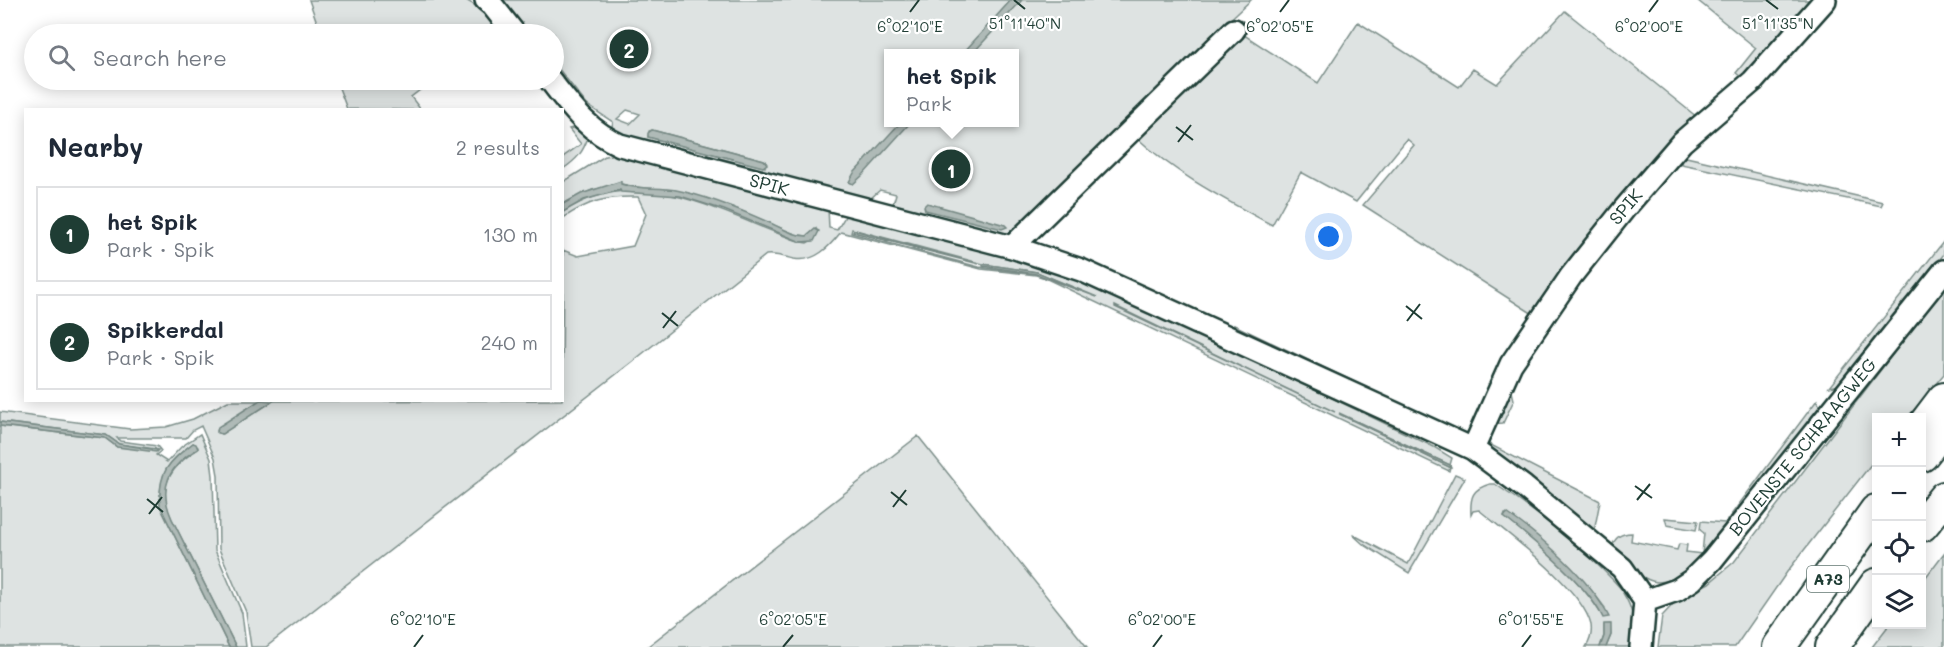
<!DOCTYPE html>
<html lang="en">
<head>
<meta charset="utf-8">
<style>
	body { margin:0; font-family:Mali,sans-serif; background:#f2f2f3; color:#1f2937 }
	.controls { position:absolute; right:18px; bottom:18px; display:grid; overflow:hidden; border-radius:0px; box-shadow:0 3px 15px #0003 }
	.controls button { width:54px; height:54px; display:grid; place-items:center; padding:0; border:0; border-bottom:2px solid #e0e1e3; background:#fff; color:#1f2937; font:30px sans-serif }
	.you { position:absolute; left:1329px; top:237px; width:21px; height:21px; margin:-15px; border:4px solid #fff; border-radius:50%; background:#1a73e8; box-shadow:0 0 0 9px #1a73e833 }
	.badge { display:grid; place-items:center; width:39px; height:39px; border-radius:50%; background:#1f3d34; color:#fff; font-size:20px; font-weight:700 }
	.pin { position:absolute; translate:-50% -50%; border:3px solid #fff; box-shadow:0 2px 6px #0006 }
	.popup { position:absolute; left:884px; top:49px; width:135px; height:78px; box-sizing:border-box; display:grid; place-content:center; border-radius:0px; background:#fff; filter:drop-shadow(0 2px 4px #0005); font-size:20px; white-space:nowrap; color:#747a83 }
	.popup b { font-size:22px; color:#1f2937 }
	.popup::after { content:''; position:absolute; left:50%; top:100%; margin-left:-12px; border:12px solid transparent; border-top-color:#fff }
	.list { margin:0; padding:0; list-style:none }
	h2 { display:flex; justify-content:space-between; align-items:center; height:78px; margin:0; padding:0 24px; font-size:26px }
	h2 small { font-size:20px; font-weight:400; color:#747a83 }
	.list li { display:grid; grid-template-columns:39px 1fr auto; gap:18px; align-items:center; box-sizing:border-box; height:96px; margin:0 12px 12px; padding:0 12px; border:2px solid #e0e1e3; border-radius:0px }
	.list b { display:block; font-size:22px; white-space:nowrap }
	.list p { margin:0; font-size:20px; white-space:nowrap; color:#747a83 }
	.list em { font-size:20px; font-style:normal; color:#747a83 }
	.icon { flex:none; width:33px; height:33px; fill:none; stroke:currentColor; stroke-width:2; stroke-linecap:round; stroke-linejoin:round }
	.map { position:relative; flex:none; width:1944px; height:647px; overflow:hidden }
	.search { position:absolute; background:#fff; box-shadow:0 3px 15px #0003; left:24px; top:24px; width:540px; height:66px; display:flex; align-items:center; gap:15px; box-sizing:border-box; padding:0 21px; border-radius:33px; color:#747a83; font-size:22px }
	.panel { position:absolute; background:#fff; box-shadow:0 3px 15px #0003; left:24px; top:108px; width:540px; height:294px; border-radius:0px }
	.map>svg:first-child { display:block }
	.green { fill:#dee3e2; stroke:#7e908b; stroke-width:1.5; fill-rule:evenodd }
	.water { fill:#afbab7; stroke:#758883; stroke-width:1.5 }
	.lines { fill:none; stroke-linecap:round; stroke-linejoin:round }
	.minor-casing { stroke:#1f3d34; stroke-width:26 }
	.highway-casing { stroke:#1f3d34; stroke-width:36 }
	.minor { stroke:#fff; stroke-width:21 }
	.highway { stroke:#fff; stroke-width:32 }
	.ticks { fill:none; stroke:#1f3d34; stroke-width:2 }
	.labels { text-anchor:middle; stroke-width:4.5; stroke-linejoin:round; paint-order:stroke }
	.shield { fill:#fff; stroke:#627771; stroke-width:1.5 }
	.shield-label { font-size:16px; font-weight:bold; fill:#1f3d34 }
	.street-label { font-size:18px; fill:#1f3d34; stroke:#fff }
	.ticks-label { font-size:15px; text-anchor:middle; fill:#1f3d34; stroke:#fff; stroke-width:4.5; stroke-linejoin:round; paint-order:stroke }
</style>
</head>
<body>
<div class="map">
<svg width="1944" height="647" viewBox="0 0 1944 647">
	<rect width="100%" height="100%" fill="#fff"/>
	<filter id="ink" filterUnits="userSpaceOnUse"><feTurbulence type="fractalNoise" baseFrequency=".0167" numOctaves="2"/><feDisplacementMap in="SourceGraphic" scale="12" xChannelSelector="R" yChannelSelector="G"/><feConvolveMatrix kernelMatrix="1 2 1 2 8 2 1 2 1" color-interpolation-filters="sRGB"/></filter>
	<g filter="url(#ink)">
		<path class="green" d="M309,0H466L484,11L502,34H321Z
			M503,0H1251L1195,52L1024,233L1009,239L891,210L896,194L880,190L871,198L866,200L629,136L611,130L613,122L587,105L554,63V34H527L503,5ZM888,54H1014V122H888ZM627,110L640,114L630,124L617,119ZM652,130L764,160L766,161L765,167L648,137L649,131Z
			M1697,0H1820L1746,81L1736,73L1756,48Z
			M1830,0H1837C1787,54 1737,107 1682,156L1883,202L1881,206L1681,164L1682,157L1679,159L1681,152L1754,84Z
			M1565,11L1697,117L1533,314L1363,205L1414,145L1407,139L1356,202L1301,172L1272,225C1224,199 1175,174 1135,136L1235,29L1318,83L1358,22L1459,87L1473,69L1497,84Z
			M336,80H433L411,97L421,110L347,109Z
			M576,127L588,137C583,153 576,160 563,169V157L581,144L569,129Z
			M622,153L828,208L829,228L837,230L847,213L1015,257L1072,276L1149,310L1434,447L1452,458L1450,465L1339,414L1450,467L1449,471L1045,278L1036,275L981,269L841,232C830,246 815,263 794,259C785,257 776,254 766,255L632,362L266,647H251L246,612L219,549L218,475L215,458L201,426L193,430L186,438H117L120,441L157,446L161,451L156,455L167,462L181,447L200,434L211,459L213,476L215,550L242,613L246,647H236L172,519C169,513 166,507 165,500C162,478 180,460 198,449V447L193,443C167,462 159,473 160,506L229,647H0V426L105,438L117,447L156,449L119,444L106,435L0,422V412L130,429L166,427L193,419L228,401H260L218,428L217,431L221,434L273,401L562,400L563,250L578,256L633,246L646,214L638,197C606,196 589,201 563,218V212C642,160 724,216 801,242L807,243L815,238L816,229L807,236L797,235L732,207L674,190L642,188L621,184L592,190L563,204V182L605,156ZM852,229L983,264L1037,272L1081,291L1036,274L979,267L851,233Z
			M1944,241V254L1844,384L1829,387Z
			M1944,287V374L1908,417L1876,418V458L1787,572L1735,647H1658L1662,616L1679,598L1709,583L1734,562Z
			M1521,369L1511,387L1514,400L1503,423L1492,424L1485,442L1600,501L1594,532L1585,528L1535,490L1489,459L1483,451L1482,442L1496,408L1494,407L1514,371Z
			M1817,400L1822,411L1698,565C1653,594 1647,584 1612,548C1614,537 1621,533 1632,533L1631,541L1677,550L1679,544L1687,545L1686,552L1702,554L1704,533L1700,530L1701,521L1725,523Z
			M918,436L1087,647H647Z
			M1455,474L1465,478L1409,573L1363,544L1352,534L1408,564Z
			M1490,484H1495C1541,515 1587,550 1624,592L1623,593C1636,613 1633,625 1632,647H1606L1611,635L1610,624L1604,625V636L1600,647H1586C1590,641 1592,632 1591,625C1582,588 1509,535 1479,510L1473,511L1471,515C1470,497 1472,489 1490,484ZM1505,514H1507C1543,541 1579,571 1605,608L1602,615C1578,576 1540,545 1504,517Z
			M1665,518L1698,521L1696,530L1667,525Z
			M1944,553V647H1872L1889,625L1922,624V582Z"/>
		<path class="water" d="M1011,0H1022L973,53H963Z
			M900,123H910L863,175L853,184L849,182L854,173Z
			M652,130L764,160L767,164L763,167L648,137V133Z
			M621,181V184C639,190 658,187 676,190C707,196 739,209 768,222C780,227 793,236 807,236L815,229L819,231L814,241L801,242L724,210L680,196L621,192L620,190L584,200L563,212V204L581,194Z
			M927,203L1005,225L1007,227L1002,229L925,210L924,206Z
			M854,230L964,260L979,264L853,232Z
			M983,264L1037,272L1097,297L1036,274L983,266Z
			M1115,306L1335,412L1115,307Z
			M1234,325L1391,399L1392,402L1234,329Z
			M260,400L273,401L222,434L217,433L218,427Z
			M1339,413L1450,465L1451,467H1449Z
			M0,422L106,435L119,444L158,450L156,452L117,447L105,438L0,426Z
			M193,443L196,444L198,449C168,466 158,488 172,519L236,647H229L160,506C158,471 168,463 193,443Z
			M1507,513C1543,538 1589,578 1609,617L1603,618C1588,585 1533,540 1504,517Z
			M1604,624H1611V635L1606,647H1600L1604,636Z"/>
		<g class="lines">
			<defs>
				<path id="minor" d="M486,0L492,5L515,34
					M550,80C572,108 587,130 620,145L1012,247L1081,270L1473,449L1524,487L1622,568L1645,601L1641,647
					M1012,247L1234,30
					M1473,449L1511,364L1571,276L1625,208L1682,142L1753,81L1825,0
					M1645,601L1677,590L1692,580L1712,560L1944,271"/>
				<path id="highway" d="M1922,428L1944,399
					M1922,455L1944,427
					M1922,525L1944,498
					M1779,647L1876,511
					M1832,647L1876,585"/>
			</defs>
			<use href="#minor" class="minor-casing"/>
			<use href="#highway" class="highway-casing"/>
			<use href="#minor" class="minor"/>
			<use href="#highway" class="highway"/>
		</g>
	</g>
	<path class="ticks" d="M1014,0L1025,9M1766,0L1778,9M910,12L919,0M1280,12L1289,0M1649,12L1658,0M1176,127L1193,140M1178,142L1191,125M1406,306L1422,319M662,313L678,326M1407,321L1420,304M663,328L676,311M1635,486L1652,498M891,492L907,505M147,499L163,512M1637,500L1650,484M893,507L906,490M149,514L162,497M414,647L423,635M783,647L793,635M1153,647L1162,635M1522,647L1531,635"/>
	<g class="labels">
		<rect class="shield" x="1807" y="566" width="42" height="26" rx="4.5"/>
		<g class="shield-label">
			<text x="1828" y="585">A73</text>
		</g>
		<g class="street-label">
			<text transform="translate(769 185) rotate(15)" y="6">SPIK</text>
			<text transform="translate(1626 207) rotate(-50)" y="6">SPIK</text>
			<text transform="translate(1803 447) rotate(-51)" y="6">BOVENSTE SCHRAAGWEG</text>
		</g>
	</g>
	<g class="ticks-label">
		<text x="1778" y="29">51°11'35"N</text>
		<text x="1025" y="29">51°11'40"N</text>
		<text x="910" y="32">6°02'10"E</text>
		<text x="1649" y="32">6°02'00"E</text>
		<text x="1280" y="32">6°02'05"E</text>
		<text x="423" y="625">6°02'10"E</text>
		<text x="793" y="625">6°02'05"E</text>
		<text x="1162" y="625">6°02'00"E</text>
		<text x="1531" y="625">6°01'55"E</text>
	</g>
</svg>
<div class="controls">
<button>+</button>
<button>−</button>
<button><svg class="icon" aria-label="locate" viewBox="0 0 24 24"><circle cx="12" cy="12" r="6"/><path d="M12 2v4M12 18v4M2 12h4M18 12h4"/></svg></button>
<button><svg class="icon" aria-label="layers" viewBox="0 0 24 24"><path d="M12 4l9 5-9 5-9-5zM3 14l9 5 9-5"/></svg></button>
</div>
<div class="you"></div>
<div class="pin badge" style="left:951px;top:169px">1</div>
<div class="popup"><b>het Spik</b>Park</div>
<div class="pin badge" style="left:629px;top:49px">2</div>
<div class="search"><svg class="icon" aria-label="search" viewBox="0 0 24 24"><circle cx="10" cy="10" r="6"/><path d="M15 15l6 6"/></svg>Search here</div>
<section class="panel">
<h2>Nearby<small>2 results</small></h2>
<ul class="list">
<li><span class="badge">1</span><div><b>het Spik</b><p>Park · Spik</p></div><em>130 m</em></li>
<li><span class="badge">2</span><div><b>Spikkerdal</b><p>Park · Spik</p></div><em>240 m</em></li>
</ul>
</section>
</div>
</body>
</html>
